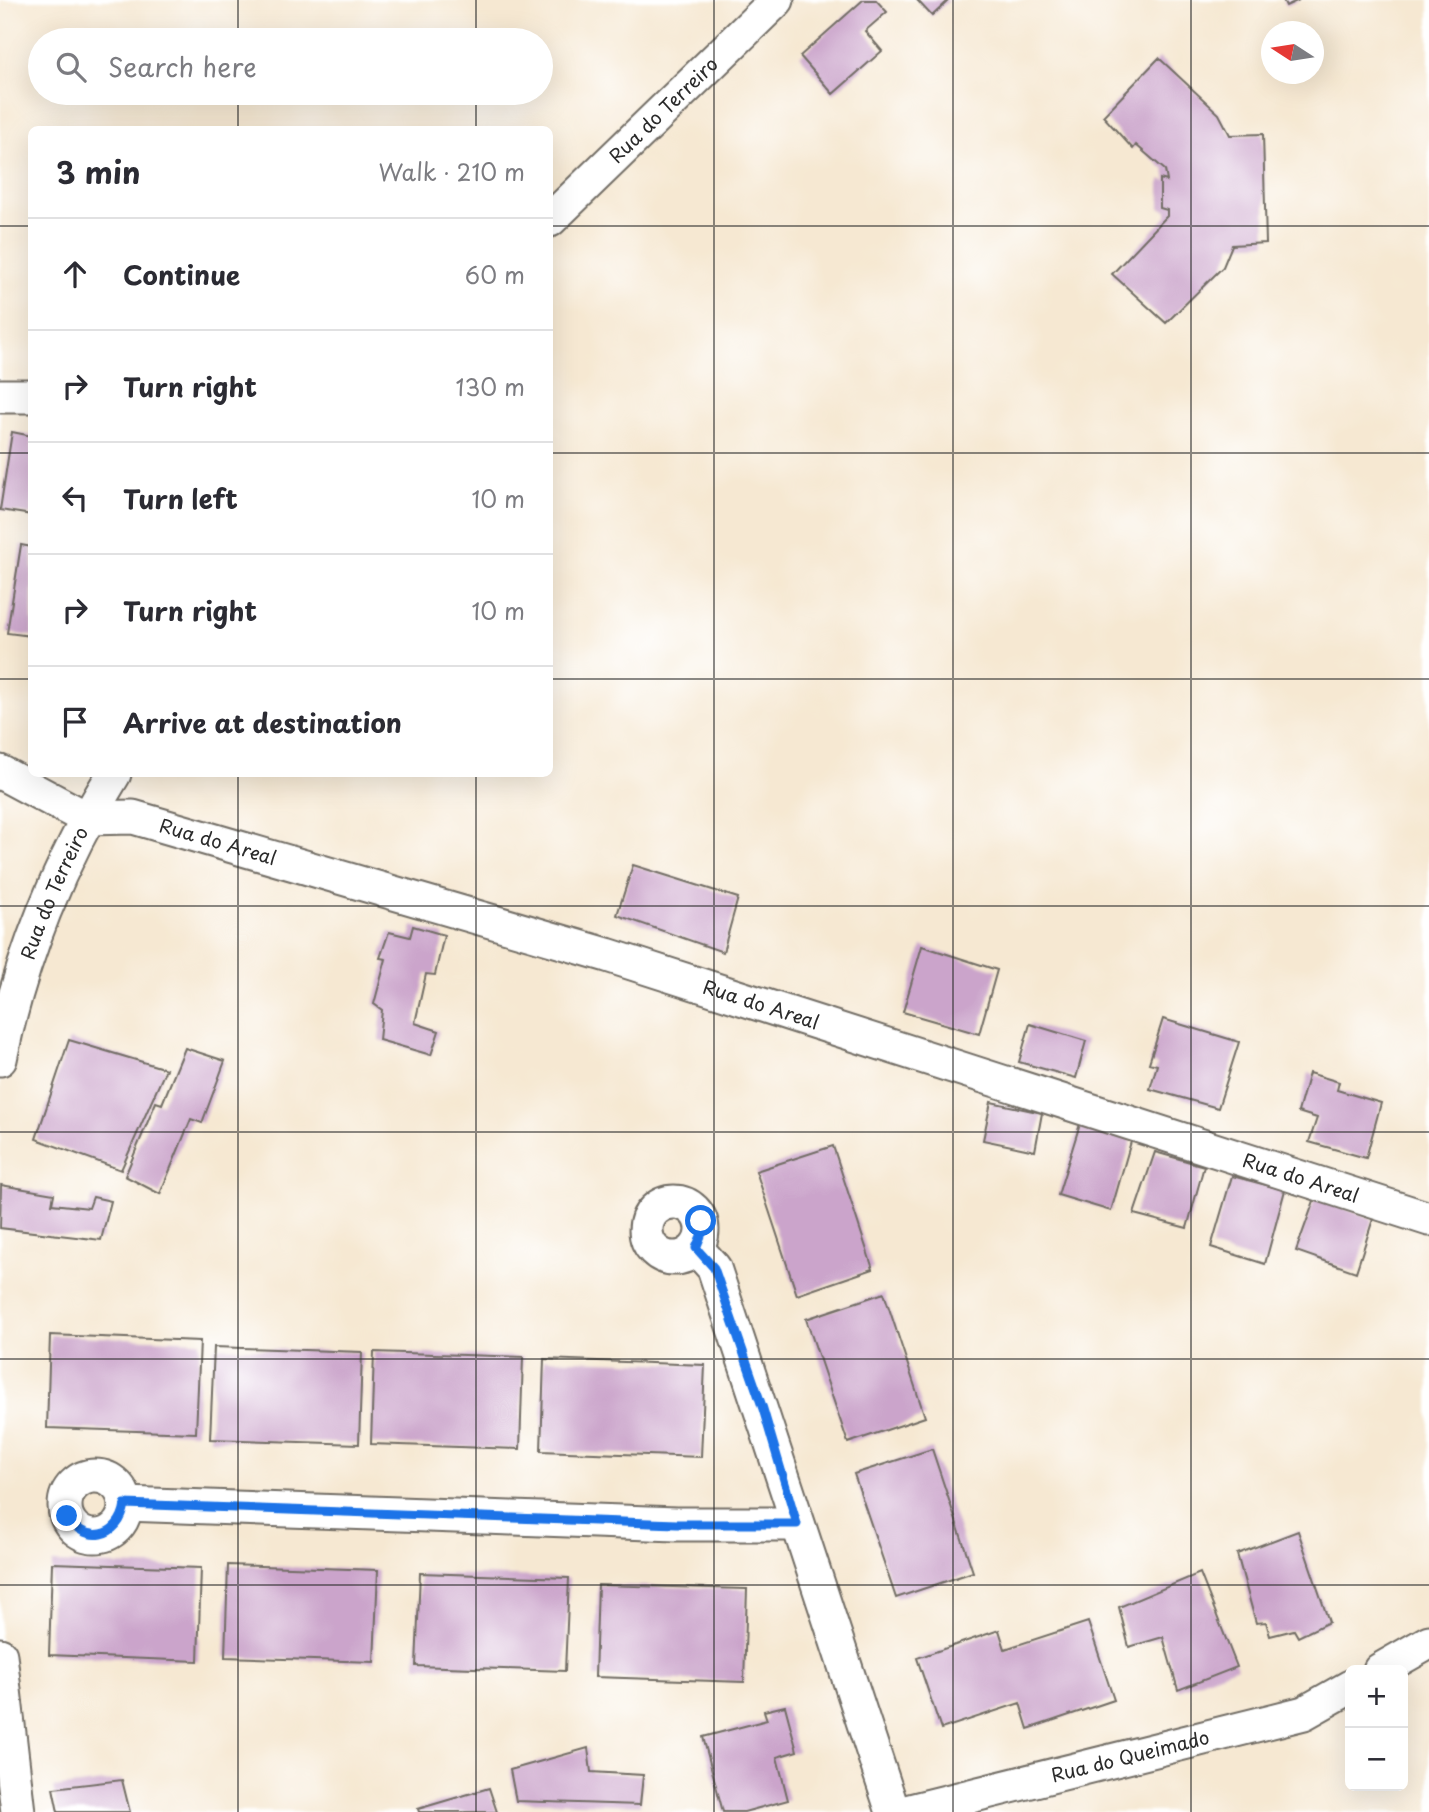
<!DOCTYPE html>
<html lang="en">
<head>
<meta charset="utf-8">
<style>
	body { margin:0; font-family:"Playpen Sans",sans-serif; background:#f2f2f3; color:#2b2b33 }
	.controls { position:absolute; right:21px; bottom:21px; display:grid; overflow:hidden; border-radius:10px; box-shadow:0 7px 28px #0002 }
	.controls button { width:63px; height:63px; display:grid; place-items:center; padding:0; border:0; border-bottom:2px solid #e1e1e2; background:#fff; color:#2b2b33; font:35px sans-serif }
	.compass { position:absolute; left:1261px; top:21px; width:63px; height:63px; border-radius:50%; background:#fff; box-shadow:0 7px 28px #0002; rotate:282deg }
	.stop { position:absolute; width:21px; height:21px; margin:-16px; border:5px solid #1a73e8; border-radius:50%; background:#fff }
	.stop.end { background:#1a73e8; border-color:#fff; box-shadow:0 2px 7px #0008 }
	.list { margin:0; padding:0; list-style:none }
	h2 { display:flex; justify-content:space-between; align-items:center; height:91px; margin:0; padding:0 28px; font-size:30px }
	h2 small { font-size:23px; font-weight:400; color:#7c7c81 }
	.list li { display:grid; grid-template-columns:46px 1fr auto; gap:21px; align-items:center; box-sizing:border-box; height:112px; padding:0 28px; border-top:2px solid #e1e1e2 }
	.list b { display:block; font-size:26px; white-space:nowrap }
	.list em { font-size:23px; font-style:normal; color:#7c7c81 }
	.icon { flex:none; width:38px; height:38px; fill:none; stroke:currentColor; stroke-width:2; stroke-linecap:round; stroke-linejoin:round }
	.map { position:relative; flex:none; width:1429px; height:1812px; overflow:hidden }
	.search { position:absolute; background:#fff; box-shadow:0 7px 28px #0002; left:28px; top:28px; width:525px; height:77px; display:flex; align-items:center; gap:18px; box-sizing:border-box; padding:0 24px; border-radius:38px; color:#7c7c81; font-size:26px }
	.panel { position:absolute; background:#fff; box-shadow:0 7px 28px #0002; left:28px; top:126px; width:525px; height:651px; border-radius:10px }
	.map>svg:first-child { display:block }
	.building { fill:#cba4cb }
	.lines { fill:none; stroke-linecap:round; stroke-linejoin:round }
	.street-casing { stroke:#726d65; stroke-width:37 }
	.street { stroke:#fff; stroke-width:33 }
	.route { stroke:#1a73e8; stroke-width:9 }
	.grid { fill:none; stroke:#2b2b2b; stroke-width:2; stroke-opacity:0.55 }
	.labels { text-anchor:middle; stroke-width:5; stroke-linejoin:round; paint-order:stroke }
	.street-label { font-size:19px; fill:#2b2b2b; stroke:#fff }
</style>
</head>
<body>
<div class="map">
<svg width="1429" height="1812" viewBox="0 0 1429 1812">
	<rect width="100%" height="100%" fill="#fff"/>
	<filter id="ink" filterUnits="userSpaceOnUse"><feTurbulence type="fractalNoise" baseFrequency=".0143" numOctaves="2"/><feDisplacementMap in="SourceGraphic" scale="14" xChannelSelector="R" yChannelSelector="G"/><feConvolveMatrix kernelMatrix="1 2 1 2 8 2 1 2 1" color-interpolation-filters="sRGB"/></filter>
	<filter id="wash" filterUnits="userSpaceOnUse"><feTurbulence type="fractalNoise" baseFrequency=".00686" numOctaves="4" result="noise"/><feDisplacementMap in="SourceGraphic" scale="28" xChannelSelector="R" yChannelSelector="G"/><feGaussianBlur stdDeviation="1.57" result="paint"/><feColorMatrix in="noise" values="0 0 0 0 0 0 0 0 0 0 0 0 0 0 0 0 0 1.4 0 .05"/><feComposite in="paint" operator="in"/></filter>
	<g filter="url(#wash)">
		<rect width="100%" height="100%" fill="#f6e8d2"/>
		<g id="blocks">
			<path class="building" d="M863,0H876L887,12L865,31L882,51L833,94L800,56Z
				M917,0H949L932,16Z
				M1283,0H1299L1286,6Z
				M1159,58L1219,114L1230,135L1263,134L1266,243L1232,245L1223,267L1166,323L1112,274L1167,216V210L1160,208V179L1167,181L1165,170L1136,145L1133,149L1103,116Z
				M12,432L32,436V515L0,510Z
				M21,545L32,547V636L7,633Z
				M633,865L738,898L723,952L617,915Z
				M413,926L444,935L435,975L426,974L415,1023L439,1031L431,1055L379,1040L382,1010L374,1004L386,959L380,958L389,932L410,937Z
				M922,946L997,970L979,1034L903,1012Z
				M1163,1019L1239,1042L1218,1108L1150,1089L1157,1065L1149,1063Z
				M1030,1024L1086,1041L1076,1078L1019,1062Z
				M69,1040L166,1069L121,1170L36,1139Z
				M185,1048L225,1061L202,1123L191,1119L160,1194L125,1176L156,1102L162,1104Z
				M1309,1073L1339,1082L1337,1090L1381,1103L1366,1158L1309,1142L1317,1118L1298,1112Z
				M991,1102L1042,1113L1035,1151L983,1140Z
				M1080,1124L1132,1138L1111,1211L1058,1195Z
				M833,1146L873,1269L797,1295L756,1171Z
				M1155,1152L1204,1166L1187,1228L1134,1214Z
				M1232,1176L1285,1190L1265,1264L1211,1247Z
				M1,1185L54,1194L52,1204L89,1208L93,1197L111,1201L101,1240L0,1228Z
				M1315,1198L1373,1219L1356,1272L1296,1251Z
				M884,1293L925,1417L848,1443L806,1319Z
				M50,1335L200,1341L196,1433L47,1428Z
				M214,1347L362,1352L359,1444L210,1439Z
				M374,1352L523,1357L520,1449L371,1444Z
				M544,1359L705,1365L701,1457L541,1451Z
				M932,1449L973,1572L896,1598L854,1474Z
				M1298,1531L1329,1622L1298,1637L1294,1630L1270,1636L1266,1622L1256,1623L1237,1554Z
				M52,1563L201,1568L198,1661L49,1655Z
				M228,1565L378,1570L374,1662L225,1657Z
				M420,1573L569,1578L565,1671L416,1666Z
				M1200,1573L1237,1667L1178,1690L1163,1637L1129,1647L1119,1607Z
				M598,1585L747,1589L744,1682L595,1677Z
				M1088,1622L1114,1700L1028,1729L1020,1703L941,1729L917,1658L999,1630L1005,1649Z
				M785,1706L797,1751L777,1757L788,1800L744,1812H723L703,1737L767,1720L764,1711Z
				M588,1748L591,1772L643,1775L640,1805L516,1801L510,1770Z
				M122,1780L130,1812H58L53,1788Z
				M489,1788L497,1812H419L418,1809Z"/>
		</g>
	</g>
	<g filter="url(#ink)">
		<use href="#blocks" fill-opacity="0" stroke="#726d65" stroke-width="2"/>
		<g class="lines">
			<defs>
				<g id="street">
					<path id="s1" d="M550,220L777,0"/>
					<path d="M0,396H32"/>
					<path id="s2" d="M0,772L86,818L133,817L607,955L1429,1219"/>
					<path id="s3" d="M0,1059C20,959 60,860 114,774"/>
					<circle cx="674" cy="1230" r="28"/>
					<path d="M696,1248L714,1268L893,1812"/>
					<circle cx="95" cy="1506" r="30"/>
					<path d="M125,1504L676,1524H797"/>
					<path d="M0,1655L18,1812"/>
					<path d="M1380,1670L1429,1642"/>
					<path id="s4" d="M906,1812L1304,1713L1350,1687"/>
				</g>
			</defs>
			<use href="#street" class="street-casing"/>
			<use href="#street" class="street"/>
		</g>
	</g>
	<g class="lines" filter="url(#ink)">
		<path class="route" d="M67,1516C84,1545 120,1539 125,1504L677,1524H797L763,1409L714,1268L696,1248L703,1231L701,1221"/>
	</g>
	<path class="grid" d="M238,0V40M476,0V40M714,0V1812M953,0V1812M1191,0V1812M238,93V130M476,93V130M0,226H32M550,226H1429M0,453H32M550,453H1429M0,679H32M550,679H1429M238,774V1812M476,774V1812M0,906H1429M0,1132H1429M0,1359H1429M0,1585H1429"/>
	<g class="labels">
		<g class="street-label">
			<text dy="7" stroke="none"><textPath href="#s1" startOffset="158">Rua do Terreiro</textPath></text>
			<text dy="7" stroke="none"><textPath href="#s2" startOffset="233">Rua do Areal</textPath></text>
			<text dy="7" stroke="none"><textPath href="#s3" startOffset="175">Rua do Terreiro</textPath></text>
			<text dy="7" stroke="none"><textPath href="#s2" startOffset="800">Rua do Areal</textPath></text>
			<text dy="7" stroke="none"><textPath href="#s2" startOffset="1367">Rua do Areal</textPath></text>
			<text dy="7" stroke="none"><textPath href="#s4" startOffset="231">Rua do Queimado</textPath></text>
		</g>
	</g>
</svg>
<div class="controls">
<button>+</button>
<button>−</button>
</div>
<svg class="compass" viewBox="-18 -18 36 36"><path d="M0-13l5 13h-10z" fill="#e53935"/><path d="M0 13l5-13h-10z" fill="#7c7c81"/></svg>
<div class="stop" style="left:701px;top:1221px"></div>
<div class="stop end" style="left:67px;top:1516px"></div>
<div class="search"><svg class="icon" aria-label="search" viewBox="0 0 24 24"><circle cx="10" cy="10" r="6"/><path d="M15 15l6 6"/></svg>Search here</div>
<section class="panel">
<h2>3 min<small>Walk · 210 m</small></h2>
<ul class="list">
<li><svg class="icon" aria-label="ahead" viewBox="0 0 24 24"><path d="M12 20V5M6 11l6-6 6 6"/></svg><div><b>Continue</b></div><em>60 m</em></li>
<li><svg class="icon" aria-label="right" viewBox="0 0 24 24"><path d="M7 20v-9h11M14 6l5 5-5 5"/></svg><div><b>Turn right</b></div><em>130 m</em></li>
<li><svg class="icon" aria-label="left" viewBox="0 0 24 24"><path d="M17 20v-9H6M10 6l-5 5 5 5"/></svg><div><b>Turn left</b></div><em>10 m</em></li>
<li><svg class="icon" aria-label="right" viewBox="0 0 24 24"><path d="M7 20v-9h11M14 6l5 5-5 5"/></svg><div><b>Turn right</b></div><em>10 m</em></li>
<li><svg class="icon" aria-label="arrive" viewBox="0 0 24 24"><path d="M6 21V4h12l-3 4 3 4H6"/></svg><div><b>Arrive at destination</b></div></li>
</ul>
</section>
</div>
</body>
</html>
